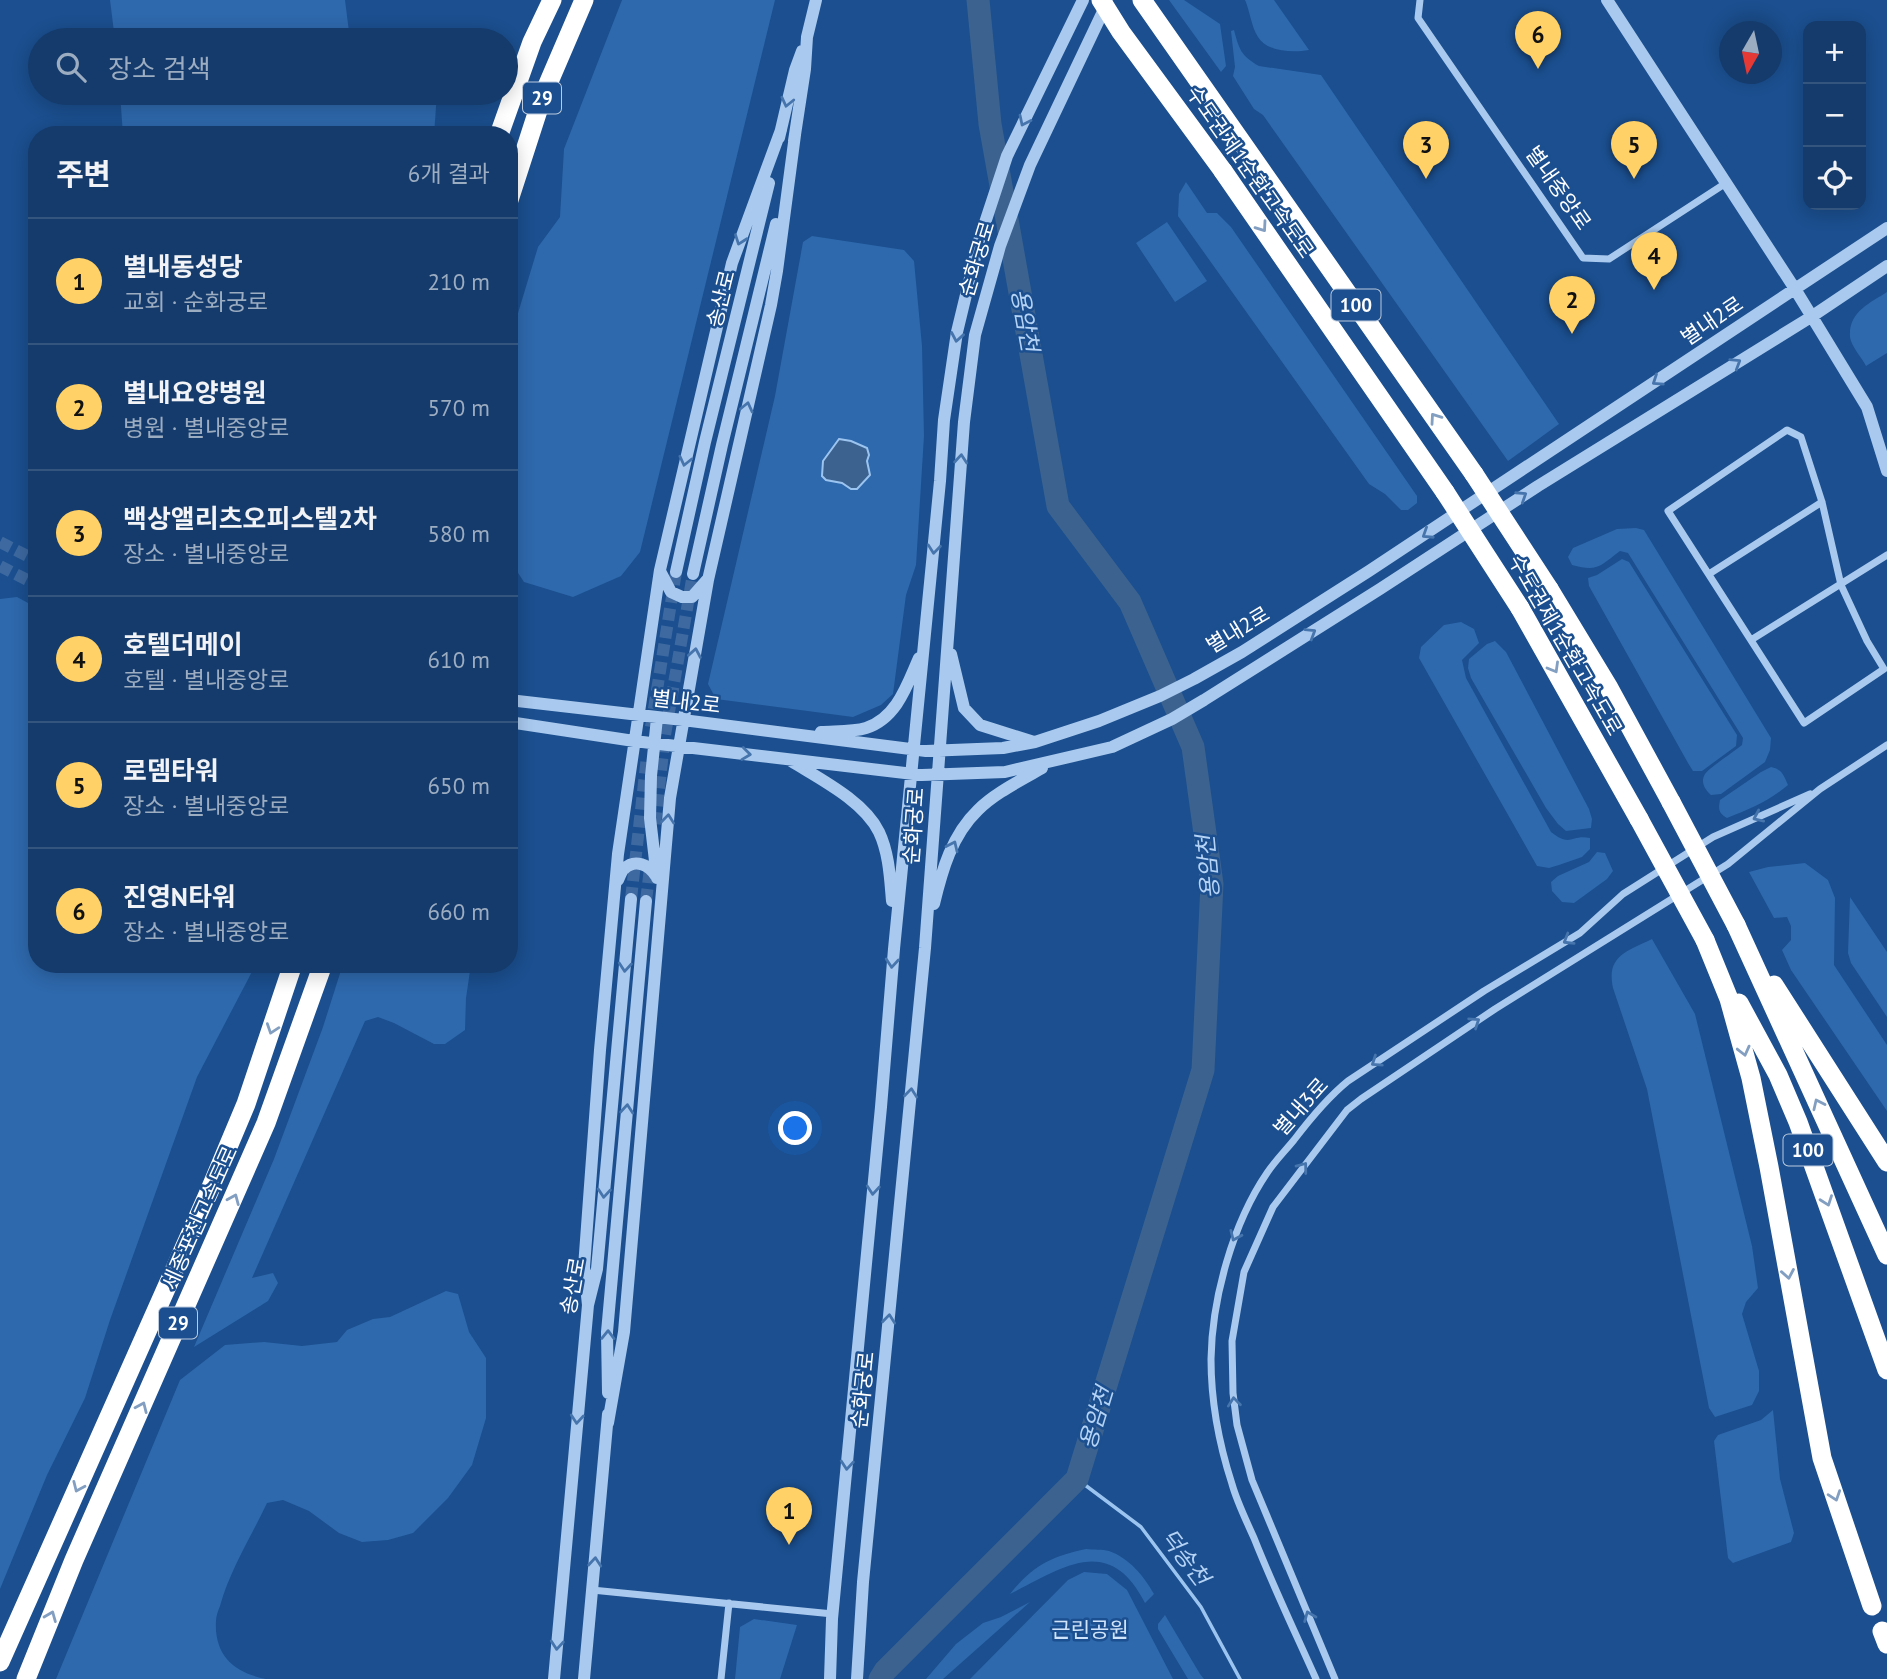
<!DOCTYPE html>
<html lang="ko">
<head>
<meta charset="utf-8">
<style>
	body { margin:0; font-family:"PT Sans","Noto Sans KR",sans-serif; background:#214673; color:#f1f3f6 }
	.controls { position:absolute; right:21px; top:21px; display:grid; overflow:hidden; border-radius:14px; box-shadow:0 4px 18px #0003 }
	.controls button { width:63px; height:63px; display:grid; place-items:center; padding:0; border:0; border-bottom:2px solid #33557e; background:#143b6b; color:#f1f3f6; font:35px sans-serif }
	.compass { position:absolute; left:1719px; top:21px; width:63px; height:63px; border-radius:50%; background:#143b6b; box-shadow:0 4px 18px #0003; rotate:189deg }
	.you { position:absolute; left:796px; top:1129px; width:24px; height:24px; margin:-18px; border:5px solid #fff; border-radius:50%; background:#1a73e8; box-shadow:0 0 0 10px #1a73e833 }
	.badge { display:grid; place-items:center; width:46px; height:46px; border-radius:50%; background:#ffd166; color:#111; font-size:23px; font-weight:700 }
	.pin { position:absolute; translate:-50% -58px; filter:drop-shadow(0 2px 4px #0008) }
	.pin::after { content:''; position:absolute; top:37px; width:24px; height:21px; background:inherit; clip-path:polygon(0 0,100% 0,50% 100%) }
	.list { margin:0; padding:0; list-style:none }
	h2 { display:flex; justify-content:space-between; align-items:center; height:91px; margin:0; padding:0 28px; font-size:30px }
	h2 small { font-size:23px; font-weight:400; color:#9dadc1 }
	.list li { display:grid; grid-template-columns:46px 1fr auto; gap:21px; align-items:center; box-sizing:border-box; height:126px; padding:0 28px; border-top:2px solid #33557e }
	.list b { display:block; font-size:26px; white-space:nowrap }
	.list p { margin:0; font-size:23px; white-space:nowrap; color:#9dadc1 }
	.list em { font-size:23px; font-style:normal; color:#9dadc1 }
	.icon { flex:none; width:38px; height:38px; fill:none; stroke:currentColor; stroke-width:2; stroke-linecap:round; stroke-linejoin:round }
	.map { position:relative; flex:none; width:1887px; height:1679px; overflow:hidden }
	.search { position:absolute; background:#143b6b; box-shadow:0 4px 18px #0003; left:28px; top:28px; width:490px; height:77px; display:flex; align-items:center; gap:18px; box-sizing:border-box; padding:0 24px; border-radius:38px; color:#9dadc1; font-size:26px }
	.panel { position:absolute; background:#143b6b; box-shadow:0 4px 18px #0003; left:28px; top:126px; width:490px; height:847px; border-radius:28px }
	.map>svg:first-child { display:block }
	.green { fill:#2e69ad }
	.water { fill:#3c6290; stroke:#9cc4f0; stroke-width:2 }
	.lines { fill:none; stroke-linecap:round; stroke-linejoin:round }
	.stream { stroke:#9cc4f0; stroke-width:3.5 }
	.river { stroke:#3c6290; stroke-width:23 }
	.tertiary-tunnel { stroke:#3d69a0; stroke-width:12; stroke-dasharray:12 6; stroke-linecap:butt }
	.minor { stroke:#a9c9ee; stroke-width:7 }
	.tertiary { stroke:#a9c9ee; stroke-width:12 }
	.motorway { stroke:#fff; stroke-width:19 }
	.motorway-bridge { stroke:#fff; stroke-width:19 }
	.oneway { stroke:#4674ac }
	.oneway2 { stroke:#829ec1 }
	.labels { text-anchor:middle; stroke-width:5; stroke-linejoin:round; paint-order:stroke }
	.shield { fill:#1b4f8f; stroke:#bbcadd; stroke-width:2 }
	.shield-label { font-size:19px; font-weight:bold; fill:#fff }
	.street-label { font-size:21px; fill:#fff; stroke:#1b4f8f }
	.park-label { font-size:21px; fill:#cfe3fa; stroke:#1b4f8f }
	.water-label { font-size:23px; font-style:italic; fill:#b5d3f5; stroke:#1b4f8f }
</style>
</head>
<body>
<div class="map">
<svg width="1887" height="1679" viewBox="0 0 1887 1679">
	<rect width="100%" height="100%" fill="#1b4f8f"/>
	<path class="green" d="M110,0H345L350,40H115Z
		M622,0H775L640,552L621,576L573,597L524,582L509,559V343L538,247L560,217L564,149Z
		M1169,0H1184L1220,24L1226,66L1221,72Z
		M1245,0H1274L1309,50C1293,53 1267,52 1258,37C1251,26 1250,11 1245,0Z
		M1234,30C1239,49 1241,56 1259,66L1321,75L1559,424L1508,461L1263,115L1254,109L1233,76L1235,67L1231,31Z
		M120,93H437L434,135H123Z
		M1186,182L1207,213H1217L1231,227L1417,496V503L1408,510H1401L1385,494L1369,484L1178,216L1179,194Z
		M1167,222L1207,281L1175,302L1136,243Z
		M812,236L904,250L914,261L922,346L924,436L916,565L906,595L893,694L881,705L853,717L716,699L708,684L775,396L803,242Z
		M1887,292V353L1866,366C1862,358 1851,346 1850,337C1848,312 1870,303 1887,292Z
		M1636,528L1644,530L1771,738L1770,750L1765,762L1721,794L1711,795C1705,790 1700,782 1705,774C1709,768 1735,751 1742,745L1743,738L1628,553L1620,551C1600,566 1598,572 1572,565L1568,557L1573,548L1617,529Z
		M1622,559L1629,562L1737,735L1736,746L1702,771H1693L1688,763L1589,586L1588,578L1597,575Z
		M17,597L28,603L37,631V964H256L197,1077L110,1320L85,1398L47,1475L0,1589V599Z
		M1461,622L1474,629L1479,643L1462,660L1466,678L1551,832C1571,848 1571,834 1590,838V849L1582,857L1559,865L1549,868L1537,866L1419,658L1421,647L1444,625Z
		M1495,641L1506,652L1589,809L1592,819L1591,828L1566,831L1558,824L1546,808L1471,678L1468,668L1469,659L1487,644Z
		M1771,767C1782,769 1784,776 1788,785C1769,801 1750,809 1727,818C1719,813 1718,810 1720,800L1761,772Z
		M1597,852L1605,853L1613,871L1607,879L1574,903L1562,902L1552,891L1551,882L1558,876L1589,862Z
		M1805,863L1828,880L1835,898L1834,965L1887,1045V1111L1791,970L1782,950L1791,940V926L1787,917L1774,918L1749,872L1768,867Z
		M1850,897L1887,952V1017L1851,963L1848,953Z
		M1652,939L1695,1014L1752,1246L1758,1288L1746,1302L1742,1314L1759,1371V1391L1752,1405L1715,1417L1709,1408L1647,1089L1613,988C1606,956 1627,951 1652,939Z
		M343,964H471L466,998L465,1030L445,1044H434L394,1023L378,1017L365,1021L252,1278L273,1273L278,1283L268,1301L194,1347L274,1159L323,1027Z
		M446,1291L458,1294L469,1332L486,1358V1418L472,1465L448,1498L413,1533L388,1540L362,1542L339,1533L309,1511L283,1500L267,1503C251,1537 230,1570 220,1606C218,1611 216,1616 216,1621C214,1656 235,1673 266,1679H56L180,1380L225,1345L264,1342L302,1346L337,1342L347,1330L373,1319L390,1317Z
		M1773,1410L1780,1479L1794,1533L1791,1542L1733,1563L1728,1558L1714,1441L1718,1435L1761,1420Z
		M1086,1549C1094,1550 1102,1549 1109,1551C1129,1558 1144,1576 1154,1594L1145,1603C1109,1532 1062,1568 1010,1594C1032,1566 1052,1556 1086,1549Z
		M1084,1572L1107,1574L1127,1590L1173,1679H970L1068,1580Z
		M1030,1602L943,1679H926L956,1644L983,1623L1001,1617Z
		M1165,1615L1200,1674L1204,1679H1188L1158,1629V1624Z
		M754,1619L797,1625L780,1679H735L740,1627Z"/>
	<path class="water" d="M839,439L851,441L867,448L869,455L867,461L870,475L857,489H851L842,483L826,480L822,476L823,461Z"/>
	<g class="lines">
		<path class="stream" d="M1077,1479L1141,1527L1201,1607L1240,1679"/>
		<path class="river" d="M880,1679L885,1671L1077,1479L1203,1070L1212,884L1193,747L1130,602L1058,506L990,124L978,0"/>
		<path class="tertiary-tunnel" d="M0,542L37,561
			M0,566L37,585
			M651,727L676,572
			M655,824L665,735L693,574
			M631,899L647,756
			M646,901L651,860"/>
		<path class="minor" d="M1420,0L1418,18L1583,258L1609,259L1726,183
			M1787,430L1801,437L1822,502L1841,585L1867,641L1884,669L1804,723L1668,511Z
			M1709,574L1822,502
			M1751,640L1887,555
			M592,1590L833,1614
			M721,1679L729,1603
			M1316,1679C1295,1632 1273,1586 1254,1538C1246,1520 1237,1502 1232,1484C1219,1444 1211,1401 1211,1359C1212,1298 1233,1223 1267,1173C1275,1161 1285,1151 1294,1140C1310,1119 1327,1098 1348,1081L1484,991L1580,933L1623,894L1713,837L1810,794
			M1335,1679L1252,1480L1237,1425L1233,1393L1232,1341L1244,1272L1273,1207L1347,1110L1361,1099L1495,1009L1728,864L1820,789L1887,745"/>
		<path class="tertiary" d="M1607,0L1795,289L1867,407L1887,471
			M779,138L795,70L802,51
			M794,141L805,69L807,37L816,0
			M660,571L671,592L682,597H692L707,580
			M676,572L705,442L769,183
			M693,574L722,445L776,224
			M951,654L964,708L980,725L1034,742
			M509,700L683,720L926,751L1003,748L1035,742L1099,721L1160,696L1194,679L1242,652L1369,571L1887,228
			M657,718L651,776L650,818L657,878
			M509,722L634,741L922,775L1005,772L1112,747L1172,719L1204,700L1380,589L1538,486L1811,317L1887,266
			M821,732C835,731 853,732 866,728C897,718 907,685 919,658
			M791,761C820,779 864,801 879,832C889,853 890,878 892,901
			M618,880C619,878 622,870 624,869C635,858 649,865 656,876
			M934,904C942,870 952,835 978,810C995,793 1020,781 1042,768
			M588,1305L584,1267L600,1050L618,854L660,570L732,263L781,130
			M608,1393L607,1332L646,901
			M608,1423L624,1332L670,798L708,580L771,305L777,271L795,135
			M554,1679L588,1305L597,1269L631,899
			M584,1679L608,1414
			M830,1679L832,1619L881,1107L894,949L940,481L944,420L957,332L979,241L1007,156L1083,0
			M857,1679L863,1582L925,948L964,422L975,335L1000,246L1030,165L1107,3"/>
		<path class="motorway" d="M1142,0L1474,474
			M499,135L532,42L552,0
			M1223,171L1445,492
			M509,200L542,98L584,0
			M1549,589L1609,688L1671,802
			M1520,608L1639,819
			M1736,925L1887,1255
			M1705,940L1729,999L1751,1078L1769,1167L1822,1458L1872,1606
			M1774,985L1887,1162
			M1739,1003L1778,1075L1798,1122L1887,1370
			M1882,1631L1887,1644
			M0,1662L209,1192L246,1104L293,964
			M26,1679L74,1560L266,1123L323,964"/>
		<path class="motorway-bridge" d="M1101,0L1121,32L1223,171
			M1474,474L1549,589
			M1445,492L1520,608
			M1671,802L1736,925
			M1639,819L1705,940"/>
	</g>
	<defs><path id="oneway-chevron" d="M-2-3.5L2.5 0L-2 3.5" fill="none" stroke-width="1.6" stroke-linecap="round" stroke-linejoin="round" transform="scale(1.75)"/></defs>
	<g class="oneway">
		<use href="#oneway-chevron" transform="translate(787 102) rotate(103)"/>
		<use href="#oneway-chevron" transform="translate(1024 121) rotate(116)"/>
		<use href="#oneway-chevron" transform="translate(740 240) rotate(110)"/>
		<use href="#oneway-chevron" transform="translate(957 337) rotate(100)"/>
		<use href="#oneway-chevron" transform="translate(1736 363) rotate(-32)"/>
		<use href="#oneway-chevron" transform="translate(1657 381) rotate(146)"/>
		<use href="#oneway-chevron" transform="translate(747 407) rotate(-77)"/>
		<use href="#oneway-chevron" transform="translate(961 459) rotate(-85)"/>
		<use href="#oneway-chevron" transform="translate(685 461) rotate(103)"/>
		<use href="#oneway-chevron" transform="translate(1522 496) rotate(-33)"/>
		<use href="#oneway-chevron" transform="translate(1427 534) rotate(147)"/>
		<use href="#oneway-chevron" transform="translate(934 549) rotate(96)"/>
		<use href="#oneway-chevron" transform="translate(1311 633) rotate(-32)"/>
		<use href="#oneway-chevron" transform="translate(695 653) rotate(-80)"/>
		<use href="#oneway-chevron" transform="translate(746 754) rotate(7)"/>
		<use href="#oneway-chevron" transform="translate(1758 817) rotate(156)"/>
		<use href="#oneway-chevron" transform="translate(668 819) rotate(-84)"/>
		<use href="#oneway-chevron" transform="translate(953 846) rotate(-65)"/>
		<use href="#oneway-chevron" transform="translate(1568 940) rotate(149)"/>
		<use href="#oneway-chevron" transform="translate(892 963) rotate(95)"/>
		<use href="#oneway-chevron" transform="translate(625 967) rotate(95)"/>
		<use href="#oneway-chevron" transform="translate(1475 1022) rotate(-34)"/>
		<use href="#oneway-chevron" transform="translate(1376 1062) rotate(146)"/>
		<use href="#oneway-chevron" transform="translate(911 1093) rotate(-84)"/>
		<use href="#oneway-chevron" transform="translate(627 1109) rotate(-85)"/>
		<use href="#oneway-chevron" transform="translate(1303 1167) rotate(-53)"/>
		<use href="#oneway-chevron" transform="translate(873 1190) rotate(95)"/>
		<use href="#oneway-chevron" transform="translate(604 1193) rotate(95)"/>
		<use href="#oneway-chevron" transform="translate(1235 1236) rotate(114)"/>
		<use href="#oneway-chevron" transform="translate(889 1319) rotate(-84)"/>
		<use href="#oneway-chevron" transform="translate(608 1335) rotate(-89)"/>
		<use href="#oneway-chevron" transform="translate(1234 1402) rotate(-96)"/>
		<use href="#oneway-chevron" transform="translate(577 1419) rotate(95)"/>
		<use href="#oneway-chevron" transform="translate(847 1465) rotate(95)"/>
		<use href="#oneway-chevron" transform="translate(595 1562) rotate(-85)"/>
		<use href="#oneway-chevron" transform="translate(1309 1616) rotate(-112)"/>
		<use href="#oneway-chevron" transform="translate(557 1645) rotate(95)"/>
	</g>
	<g class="oneway2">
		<use href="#oneway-chevron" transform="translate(1262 227) rotate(55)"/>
		<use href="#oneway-chevron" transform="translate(1435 418) rotate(-125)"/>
		<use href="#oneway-chevron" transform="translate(1554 668) rotate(60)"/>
		<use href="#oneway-chevron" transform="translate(272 1029) rotate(109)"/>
		<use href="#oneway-chevron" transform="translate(1744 1051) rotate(76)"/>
		<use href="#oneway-chevron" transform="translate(1818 1104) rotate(-115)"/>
		<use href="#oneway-chevron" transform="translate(234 1199) rotate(-67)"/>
		<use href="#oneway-chevron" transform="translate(1827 1201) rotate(70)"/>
		<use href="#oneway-chevron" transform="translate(1788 1274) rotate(80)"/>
		<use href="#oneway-chevron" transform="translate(142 1407) rotate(-66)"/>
		<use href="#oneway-chevron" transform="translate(78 1487) rotate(114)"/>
		<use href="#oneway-chevron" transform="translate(1835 1496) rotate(71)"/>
		<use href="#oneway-chevron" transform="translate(51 1616) rotate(-68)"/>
	</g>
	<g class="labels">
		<g class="shield">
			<rect x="523" y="82.5" width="38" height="31" rx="5"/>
			<rect x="1331.5" y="289.5" width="49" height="31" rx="5"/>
			<rect x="1783.5" y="1134.5" width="49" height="31" rx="5"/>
			<rect x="159" y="1307.5" width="38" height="31" rx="5"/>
		</g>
		<g class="shield-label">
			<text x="542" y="105">29</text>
			<text x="1356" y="312">100</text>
			<text x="1808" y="1157">100</text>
			<text x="178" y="1330">29</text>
		</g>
		<g class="street-label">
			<text transform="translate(1250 172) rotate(55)" y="7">수도권제1순환고속도로</text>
			<text transform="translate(1558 188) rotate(55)" y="7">별내중앙로</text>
			<text transform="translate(977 259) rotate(-73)" y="7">순화궁로</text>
			<text transform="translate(721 299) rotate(-76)" y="7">송산로</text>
			<text transform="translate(1712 321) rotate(-34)" y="7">별내2로</text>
			<text transform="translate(1238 630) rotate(-31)" y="7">별내2로</text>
			<text transform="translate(1565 645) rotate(60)" y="7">수도권제1순환고속도로</text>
			<text transform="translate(686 702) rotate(7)" y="7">별내2로</text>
			<text transform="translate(914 826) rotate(-86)" y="7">순화궁로</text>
			<text transform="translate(1301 1107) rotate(-48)" y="7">별내3로</text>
			<text transform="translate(200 1218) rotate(-66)" y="7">세종포천고속도로</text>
			<text transform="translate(573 1286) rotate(-80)" y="7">송산로</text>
			<text transform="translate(863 1390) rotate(-84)" y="7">순화궁로</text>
		</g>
		<g class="park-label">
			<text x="1090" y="1637">근린공원</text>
		</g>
		<g class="water-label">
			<text transform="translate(1025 320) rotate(80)" y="8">용암천</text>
			<text transform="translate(1208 867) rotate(-95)" y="8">용암천</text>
			<text transform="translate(1096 1418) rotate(-73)" y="8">용암천</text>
			<text transform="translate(1185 1557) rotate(53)" y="8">덕송천</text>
		</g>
	</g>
</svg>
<div class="controls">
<button>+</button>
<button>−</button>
<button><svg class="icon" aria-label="locate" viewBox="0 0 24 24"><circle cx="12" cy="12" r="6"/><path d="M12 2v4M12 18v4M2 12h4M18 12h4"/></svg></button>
</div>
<svg class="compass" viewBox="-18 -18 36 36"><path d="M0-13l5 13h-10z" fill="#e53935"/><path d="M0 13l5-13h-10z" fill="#9dadc1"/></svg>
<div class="you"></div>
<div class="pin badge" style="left:789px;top:1545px">1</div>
<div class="pin badge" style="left:1572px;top:334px">2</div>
<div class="pin badge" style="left:1426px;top:179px">3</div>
<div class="pin badge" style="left:1654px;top:290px">4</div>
<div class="pin badge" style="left:1634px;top:179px">5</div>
<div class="pin badge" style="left:1538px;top:69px">6</div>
<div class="search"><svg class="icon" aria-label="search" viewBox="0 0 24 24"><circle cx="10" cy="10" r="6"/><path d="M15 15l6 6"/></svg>장소 검색</div>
<section class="panel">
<h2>주변<small>6개 결과</small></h2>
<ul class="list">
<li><span class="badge">1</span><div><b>별내동성당</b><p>교회 · 순화궁로</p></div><em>210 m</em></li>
<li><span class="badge">2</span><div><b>별내요양병원</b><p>병원 · 별내중앙로</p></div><em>570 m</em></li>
<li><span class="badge">3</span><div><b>백상앨리츠오피스텔2차</b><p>장소 · 별내중앙로</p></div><em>580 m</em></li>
<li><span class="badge">4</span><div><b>호텔더메이</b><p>호텔 · 별내중앙로</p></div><em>610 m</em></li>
<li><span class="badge">5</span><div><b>로뎀타워</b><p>장소 · 별내중앙로</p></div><em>650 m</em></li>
<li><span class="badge">6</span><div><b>진영N타워</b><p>장소 · 별내중앙로</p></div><em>660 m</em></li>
</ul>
</section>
</div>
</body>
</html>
